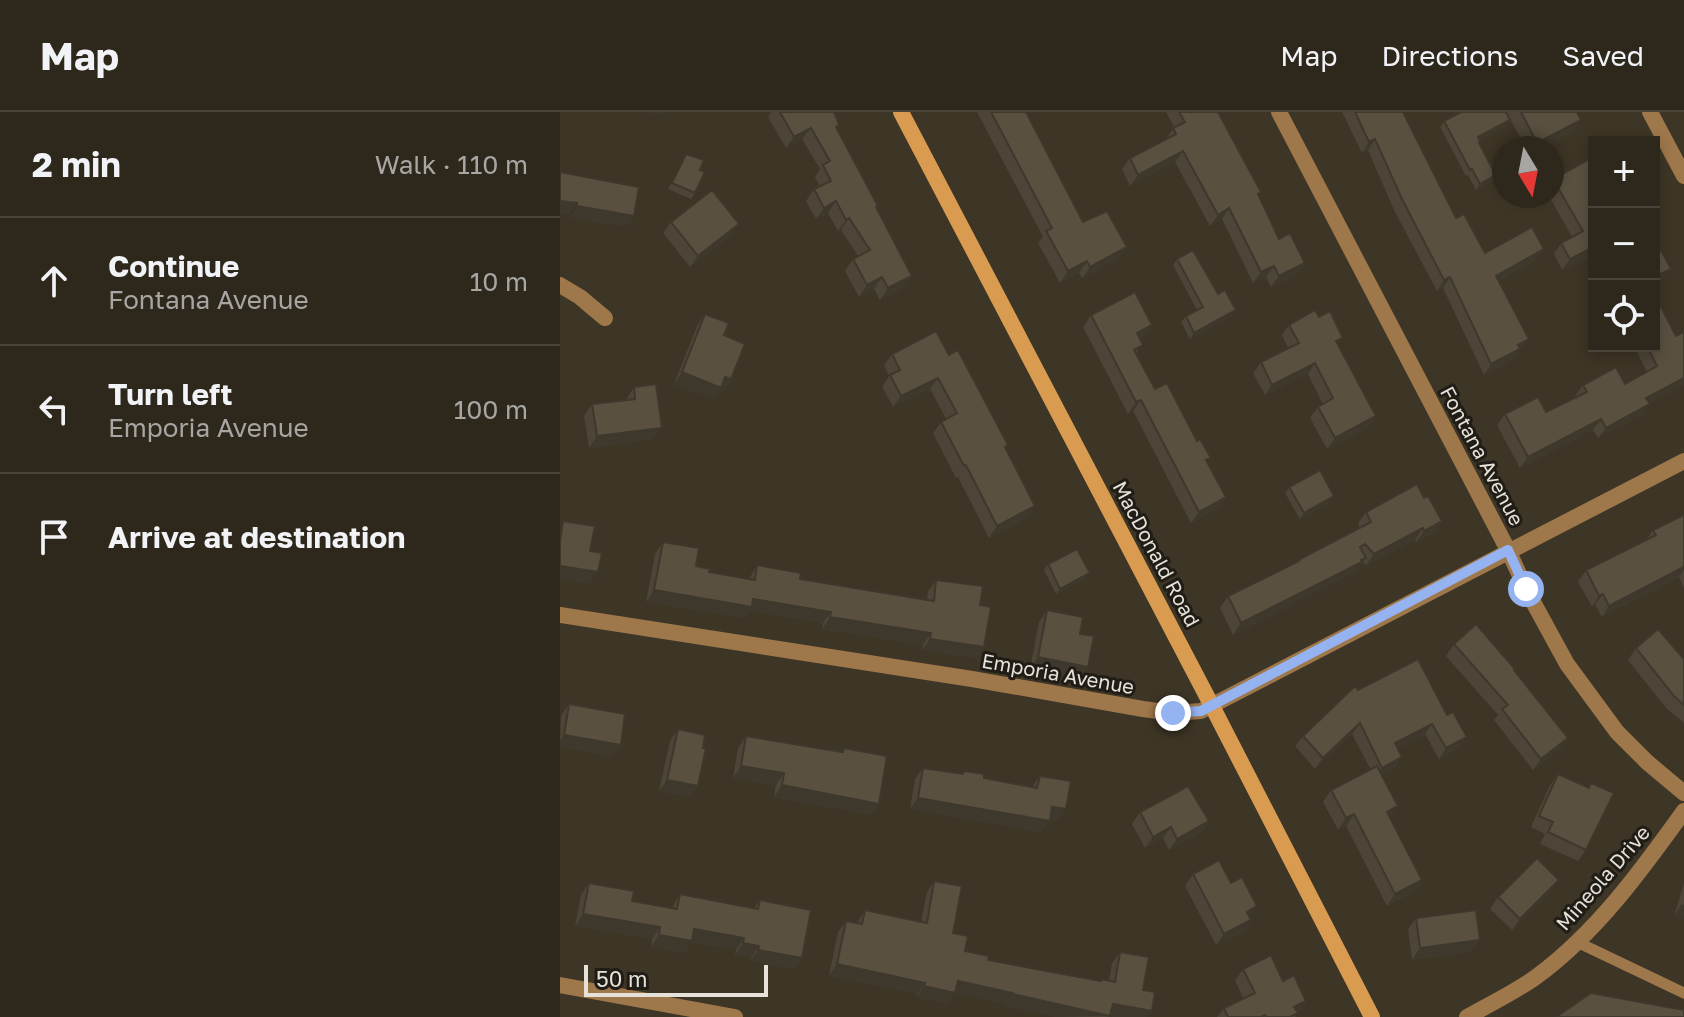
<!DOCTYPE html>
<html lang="en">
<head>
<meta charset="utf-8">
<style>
	body { margin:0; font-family:"Golos Text",sans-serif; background:#3a3429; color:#f1f3f6 }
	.controls { position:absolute; right:24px; top:24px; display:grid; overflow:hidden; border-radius:0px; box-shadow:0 4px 12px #0003 }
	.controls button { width:72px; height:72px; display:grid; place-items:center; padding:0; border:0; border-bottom:2px solid #49443b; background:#2e281c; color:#f1f3f6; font:40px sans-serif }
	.compass { position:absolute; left:932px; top:24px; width:72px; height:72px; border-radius:50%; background:#2e281c; box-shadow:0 4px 12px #0003; rotate:170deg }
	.scale { position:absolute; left:24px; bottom:20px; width:184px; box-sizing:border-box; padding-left:8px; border:4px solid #e7e2d9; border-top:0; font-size:22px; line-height:28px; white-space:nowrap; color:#e7e2d9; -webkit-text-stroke:6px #201d16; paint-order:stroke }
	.stop { position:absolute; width:24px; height:24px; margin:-18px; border:6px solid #95b2f1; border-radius:50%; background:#fff }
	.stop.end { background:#95b2f1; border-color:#fff; box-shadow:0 2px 8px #0008 }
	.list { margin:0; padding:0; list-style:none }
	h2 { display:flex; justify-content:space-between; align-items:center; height:104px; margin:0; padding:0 32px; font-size:34px }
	h2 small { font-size:26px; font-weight:400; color:#a7a6a3 }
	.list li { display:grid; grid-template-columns:52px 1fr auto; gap:24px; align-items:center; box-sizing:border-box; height:128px; padding:0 32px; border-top:2px solid #49443b }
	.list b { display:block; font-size:30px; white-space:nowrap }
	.list p { margin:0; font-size:26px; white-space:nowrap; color:#a7a6a3 }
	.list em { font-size:26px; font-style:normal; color:#a7a6a3 }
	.icon { flex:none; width:44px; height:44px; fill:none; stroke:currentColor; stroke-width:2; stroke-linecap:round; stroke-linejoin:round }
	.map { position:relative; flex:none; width:1124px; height:905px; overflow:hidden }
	header { display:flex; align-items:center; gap:48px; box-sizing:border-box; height:112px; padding:0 40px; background:#2e281c; border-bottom:2px solid #49443b }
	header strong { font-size:38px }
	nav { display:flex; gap:44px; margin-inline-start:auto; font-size:28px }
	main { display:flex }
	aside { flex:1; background:#2e281c }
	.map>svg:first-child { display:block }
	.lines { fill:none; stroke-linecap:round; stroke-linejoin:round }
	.lane { stroke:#9e774b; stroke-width:11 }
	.street { stroke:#9e774b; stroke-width:16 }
	.secondary { stroke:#d99b50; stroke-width:16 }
	.wall { fill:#4d4537 }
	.shaded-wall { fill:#3e382d }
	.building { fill:#595040; stroke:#3e382d; stroke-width:2 }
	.route { stroke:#95b2f1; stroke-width:10 }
	.labels { text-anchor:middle; stroke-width:6; stroke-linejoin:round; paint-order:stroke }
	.street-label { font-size:20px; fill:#e7e2d9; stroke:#201d16 }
</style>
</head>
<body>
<header>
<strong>Map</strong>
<nav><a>Map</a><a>Directions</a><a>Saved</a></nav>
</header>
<main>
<aside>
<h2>2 min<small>Walk · 110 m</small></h2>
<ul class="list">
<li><svg class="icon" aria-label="ahead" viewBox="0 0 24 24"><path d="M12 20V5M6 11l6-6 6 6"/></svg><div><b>Continue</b><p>Fontana Avenue</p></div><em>10 m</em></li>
<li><svg class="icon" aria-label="left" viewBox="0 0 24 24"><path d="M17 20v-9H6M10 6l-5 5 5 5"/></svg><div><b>Turn left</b><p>Emporia Avenue</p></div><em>100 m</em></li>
<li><svg class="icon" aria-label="arrive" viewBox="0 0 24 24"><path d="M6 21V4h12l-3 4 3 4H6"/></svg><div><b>Arrive at destination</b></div></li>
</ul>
</aside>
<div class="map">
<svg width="1124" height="905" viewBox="0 0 1124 905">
	<rect width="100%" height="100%" fill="#3d3525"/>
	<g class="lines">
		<path class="lane" d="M1017,830L1124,881"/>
		<path class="street" d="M719,0L948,438L966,477L1007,552L1057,620L1087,650L1124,681
			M1090,0L1124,64
			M0,173L20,185L45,206
			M0,503L412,567L583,597L613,601L641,599L1124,349
			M0,873L175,905
			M907,905C930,892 955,880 976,865C1036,821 1081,759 1124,699"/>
		<path class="secondary" d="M341,0L652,594L812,905"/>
	</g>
	<path class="wall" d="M211,0H274L277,17L316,96L344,176L320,188L314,177L299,185L285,159L293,147L298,144L281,118L278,119L268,101L256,107L246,89L254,77L260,75L255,65L260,57L242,27L226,36L208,5Z
		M417,0H466L523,110L567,135L559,147L522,166L519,161L500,171L478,131L483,125Z
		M606,0H658L719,127L737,162L711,175L706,165L693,171L662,107L650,114L615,50L570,74L562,57L570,46L605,28L614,15Z
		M782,0H843L896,106L925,141L984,137L976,148L939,169L969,227L952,248L924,263L883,176L877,179L834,98L808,38L802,41Z
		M946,0H1017L1021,8L1013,19L982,36H966Z
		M884,9L946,14L919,28V32L936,63L932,69L916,78L908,63L906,64L880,15Z
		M126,42L140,58L135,81L131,87L108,77Z
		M1034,48V158L1028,145L1002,158L994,142L1001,131L1012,125L989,84H992V69L993,67Z
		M111,110L171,124L130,155L103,121Z
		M617,147L676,198L672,204L630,227L621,210L626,204L637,198L613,153Z
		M145,202L164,223L171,267L163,279L160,277L153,287L114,272L137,214Z
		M531,203L592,213L584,224L580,227L577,242L595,277L666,385L658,397L631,411L573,299L568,302L523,215Z
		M759,205L778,233L816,304L809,315L767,337L750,306L758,295L763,292L748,262L705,283L693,261L701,250L728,236L722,223L729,213Z
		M1074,234H1094L1124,273L1089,291L1082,303L1038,326L1033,318L960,356L937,313L945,302L986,300L1016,285L1015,284L1023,273L1065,272L1087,260Z
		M332,242L389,243L446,337L475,394L467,406L429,426L398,365L396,366L373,321L381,310L386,307L370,277L333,295L322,275L329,264L324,253Z
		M74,275L93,327L29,336L24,304L32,292L66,288Z
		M729,375L774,384L770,390L740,407L725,381Z
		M864,386L882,409L874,421L856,430L855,428L806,453L803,450L794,461L673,523L660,496L668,484L736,451L738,448L800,416L798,411L806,400Z
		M1124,403V476L1119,465L1042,505L1035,493L1032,495L1018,470L1026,458L1086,428L1093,418Z
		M103,430L136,454L149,460L189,467L197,453L240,467L367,488L368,479L376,468L420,493L424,535L416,546L362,538L363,533L262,517L263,511L189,499L184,506L86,490L95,442Z
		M488,452L525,467L496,482L484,458Z
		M487,498L520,522V566L470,557L479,510Z
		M894,532L954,558L1008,626L1000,637L973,658L934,608L938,603L886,544Z
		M1076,536L1124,547V611L1106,596L1068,548Z
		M798,578L887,603L907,625L900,635L879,647L865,622L837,636L835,656L822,662L830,706L862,768L854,780L827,794L786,714L778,718L763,690L771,678L811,658L792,622L755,657L735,634L743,624Z
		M9,592L61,633L52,644L0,635L1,604Z
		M118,617L138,674L130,685L99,679L110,629Z
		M186,624L281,640L284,636L319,692L311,703L214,685L216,673L173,666L178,636Z
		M363,656L402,662L404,659L424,666L472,675L480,664L498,709L490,708L481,720L350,697L355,667Z
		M998,662L1028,675L1031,671L1026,738L1018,749L980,732L985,722L971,715L990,673Z
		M580,700L649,709L641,721L609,738L603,726L585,736L572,712Z
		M633,762L671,771L691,808L683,820L656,833L625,774Z
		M374,769L393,821L405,839L428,848L540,869H549L552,851L560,840L583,878L587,905H557L550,904V905H496L444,893L445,892L395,881L388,892L356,885L357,882L269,864L278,820L286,809L297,811L305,798L361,810L367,780Z
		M29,771L72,789L112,796L120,782L194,796L200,788L242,846L234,857L190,849L191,846L175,843L176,838L131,830L124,841L91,835L92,827L15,814L21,783Z
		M1124,771V807L1114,804Z
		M991,779L952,818L930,797L938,785Z
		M856,806L912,840L852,848L848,817Z
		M683,857L723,869L746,889L735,905H657L664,896L683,886L675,869Z"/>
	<path class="shaded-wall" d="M88,0H109L107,3L87,1Z
		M950,8L946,14L913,31L918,25Z
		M1021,8L1013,19L982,36H974L977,31Z
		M251,16L242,27L226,36L234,25Z
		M815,27L808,38L802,41L809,30Z
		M623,39L615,50L570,74L578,63Z
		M936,63L932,69L916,78L920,72Z
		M0,89L17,91L9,103L0,101Z
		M276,89L268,101L256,107L264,96Z
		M17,94L74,104L66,115L8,106Z
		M669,96L662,107L650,114L658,103Z
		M289,106L281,118L278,119L286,108Z
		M179,112L171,124L130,155L138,144Z
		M567,135L559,147L522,166L530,155Z
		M1034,135L1028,145L1002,158L1010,147Z
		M984,137L976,148L928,175L936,164Z
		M527,149L519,161L500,171L508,159Z
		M745,151L737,162L711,175L719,164Z
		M714,154L706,165L693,171L701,160Z
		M1111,157L1103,168L1094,172V165Z
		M352,164L344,176L320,188L328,176Z
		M322,165L314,177L299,185L307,173Z
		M890,165L883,176L877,179L884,168Z
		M676,198L672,204L630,227L634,221Z
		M592,213L584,224L569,232L577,221Z
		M969,227L952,248L924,263L931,252L958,233Z
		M755,251L748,262L705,283L712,273Z
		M122,260L165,265L171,267L163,279L160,277L153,287L114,272Z
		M378,266L370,277L333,295L341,284Z
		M1124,266V273L1079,296L1086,286Z
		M581,288L573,299L568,302L576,290Z
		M1090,292L1082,303L1038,326L1046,316Z
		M816,304L809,315L767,337L775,326Z
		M1041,307L1033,318L960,356L968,345Z
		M102,316L93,327L29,336L37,324Z
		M774,384L770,390L740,407L744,401Z
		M666,385L658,397L631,411L639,400Z
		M475,394L467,406L429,426L437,414Z
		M882,409L874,421L856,430L864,419Z
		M863,416L855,428L806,453L814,442Z
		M806,446L794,461L673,523L681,511Z
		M0,454L38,460L30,472L0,467Z
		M1124,455V458L1119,465L1042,505L1049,494Z
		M530,461L525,467L496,482L500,477Z
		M94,478L193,487L271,500L263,511L189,499L184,506L86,490Z
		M1043,482L1035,493L1032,495L1039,484Z
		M270,505L371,521L363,533L262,517Z
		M370,527L424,535L416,546L362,538Z
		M478,545L528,555L520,566L470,557Z
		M800,611L792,622L755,657L763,646Z
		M872,612L865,622L827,641L835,631Z
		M4,623L61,633L52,644L0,635V629Z
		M907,625L900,635L879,647L886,636Z
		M1008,626L1000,637L973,658L981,647Z
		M842,645L835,656L815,666L822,656Z
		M181,654L224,661L216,673L173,666Z
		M107,668L138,674L130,685L99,679Z
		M222,673L319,692L311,703L214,685Z
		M358,686L490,709L481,720L350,697Z
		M838,694L830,706L827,700Z
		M492,695L506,697L498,709L484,707Z
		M794,702L786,714L778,718L786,706Z
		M649,709L641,721L609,738L617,727Z
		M611,715L603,726L585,736L593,725Z
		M862,768L854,780L827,794L835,782Z
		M999,768L991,779L952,818L960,807Z
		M1122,792L1124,793V807L1114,804Z
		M697,794L689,806L687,800Z
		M23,802L100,815L92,827L15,814Z
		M691,808L683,820L656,833L664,822Z
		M134,817L184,826L176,838L131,830L124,841L91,835L99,823Z
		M920,828L912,840L852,848L860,836Z
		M183,831L199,834L191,846L175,843Z
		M198,838L242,846L234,857L190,849Z
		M277,852L365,871L357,882L269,864Z
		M398,869L453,881L445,892L395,881L388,892L356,885L364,874Z
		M452,882L550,904L496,905L444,893Z
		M746,889L738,900L729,905L734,895Z
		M553,892L592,899L587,905H557L545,903Z"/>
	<path class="building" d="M220,0H274L279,13L276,15L318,94L316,95L352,164L328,176L322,165L307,173L293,147L310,138L289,106L286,108L276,89L264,96L254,77L271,69L263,53L270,49L251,16L234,25Z
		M431,0H466L523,110L547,99L567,135L530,155L527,149L508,159L486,119L492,116Z
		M619,0H658L701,80L698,82L719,127L730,121L745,151L719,164L714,154L701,160L669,96L658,103L623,39L578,63L570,46L616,22L613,16L625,10Z
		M795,0H843L896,106L904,102L925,141L972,115L984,137L936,164L969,227L958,233L960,237L931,252L890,165L884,168L842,87L815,27L809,30Z
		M901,0H946L950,8L918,25L920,30L919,31L936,63L920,72L912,57L910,58L884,9Z
		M961,0H1017L1021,8L977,31Z
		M126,42L144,48L140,58L145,60L135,81L112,71Z
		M1033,45L1034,48V135L1010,147L1001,131L1023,119L993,67Z
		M0,60L79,75L74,104L17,94V91L0,89Z
		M152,78L179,112L138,144L111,110Z
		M633,138L658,182L665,178L676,198L634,221L626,204L643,195L617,147Z
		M1101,138L1111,157L1094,165V142Z
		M575,180L592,213L577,221L583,233L574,238L595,277L607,271L637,329L640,327L651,346L646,348L666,385L639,400L581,288L576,290L531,203Z
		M1100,193L1116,224L1124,220V266L1086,286L1090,292L1046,316L1041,307L968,345L945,302L978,285L986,300L1027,280L1023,273L1056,255L1065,272L1097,254L1087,234H1094V196Z
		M755,198L759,205L770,199L783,226L776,229L816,304L775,326L758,295L773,286L755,251L712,273L701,250L739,231L729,213Z
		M145,202L169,211L164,223L185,232L171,267L165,265L161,276L122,260Z
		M376,219L389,243L398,238L448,333L445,335L475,394L437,414L406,353L404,354L381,310L397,301L378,266L341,284L330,263L340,258L332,242Z
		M96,272L102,316L37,324L32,292L75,287L74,275Z
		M760,358L774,384L744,401L729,375Z
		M857,372L864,386L868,384L882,409L864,419L863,416L814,442L805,432L800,435L806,446L801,448L802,450L681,511L668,484L739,449L738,448L811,410L806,400Z
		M1124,403V455L1049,494L1043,482L1039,484L1026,458L1096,423L1093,418Z
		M3,409L35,414L30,439L42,441L38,460L0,454V429Z
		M103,430L139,436L136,454L150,457L149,460L195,468L197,453L241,461L240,467L374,489L376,468L423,474L420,493L431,495L424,535L370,527L371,521L270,505L271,500L193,487L192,495L94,478Z
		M517,437L530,461L500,477L488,452Z
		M487,498L523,505L520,522L534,524L528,555L478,545Z
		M916,512L955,557L954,558L1008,626L981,647L942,597L948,593L894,532Z
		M1098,517L1124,547V593L1114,584L1076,536Z
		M858,547L887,603L893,600L907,625L886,636L872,612L835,631L842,645L822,656L800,611L763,646L743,624L795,574L798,578Z
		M9,592L65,602L61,633L4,623Z
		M118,617L145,623L143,636H146L138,674L107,668Z
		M186,624L283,640L284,636L327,644L319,692L222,673L224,661L181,654Z
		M817,654L838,694L827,700L862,768L835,782L794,702L786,706L771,678Z
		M363,656L403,662L404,659L424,662V666L477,676L480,664L511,669L506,697L492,695L490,709L358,686Z
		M998,662L1029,676L1031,671L1054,681L1026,738L988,720L993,710L979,704Z
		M628,674L649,709L617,727L611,715L593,725L580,700Z
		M977,746L999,768L960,807L938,785Z
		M659,748L671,771L682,765L697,794L687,800L691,808L664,822L633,762Z
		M374,769L402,774L393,821L408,824L405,839L429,844L428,848L541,869V867L555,870L560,840L589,845L583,878L595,880L592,899L553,892L550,904L452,882L453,881L398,869L395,881L364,874L365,871L277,852L286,809L302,812L305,798L367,811Z
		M29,771L74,779L72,789L117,797L120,782L198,797L200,788L251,798L242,846L198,838L199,834L183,831L184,826L134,817L132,829L99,823L100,815L23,802Z
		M916,798L920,828L860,836L856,806Z
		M711,843L723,869L734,863L746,889L734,895L738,901L730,905H706L705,903L701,905H668L664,896L695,881L683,857Z
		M1031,881L1124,898V905H996Z"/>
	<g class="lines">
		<path class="route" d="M613,601L641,599L948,438L966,477"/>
	</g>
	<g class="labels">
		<g class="street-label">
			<text transform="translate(922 344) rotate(62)" y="7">Fontana Avenue</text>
			<text transform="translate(596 442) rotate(62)" y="7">MacDonald Road</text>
			<text transform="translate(498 562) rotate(10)" y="7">Emporia Avenue</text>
			<text transform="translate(1043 766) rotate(-49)" y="7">Mineola Drive</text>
		</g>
	</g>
</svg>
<div class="controls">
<button>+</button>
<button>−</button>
<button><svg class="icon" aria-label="locate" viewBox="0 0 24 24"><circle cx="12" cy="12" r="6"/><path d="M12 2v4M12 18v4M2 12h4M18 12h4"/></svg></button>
</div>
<svg class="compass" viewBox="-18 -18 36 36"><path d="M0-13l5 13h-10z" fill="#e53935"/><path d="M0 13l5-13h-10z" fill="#a7a6a3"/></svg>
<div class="scale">50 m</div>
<div class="stop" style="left:966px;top:477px"></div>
<div class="stop end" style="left:613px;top:601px"></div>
</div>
</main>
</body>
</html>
